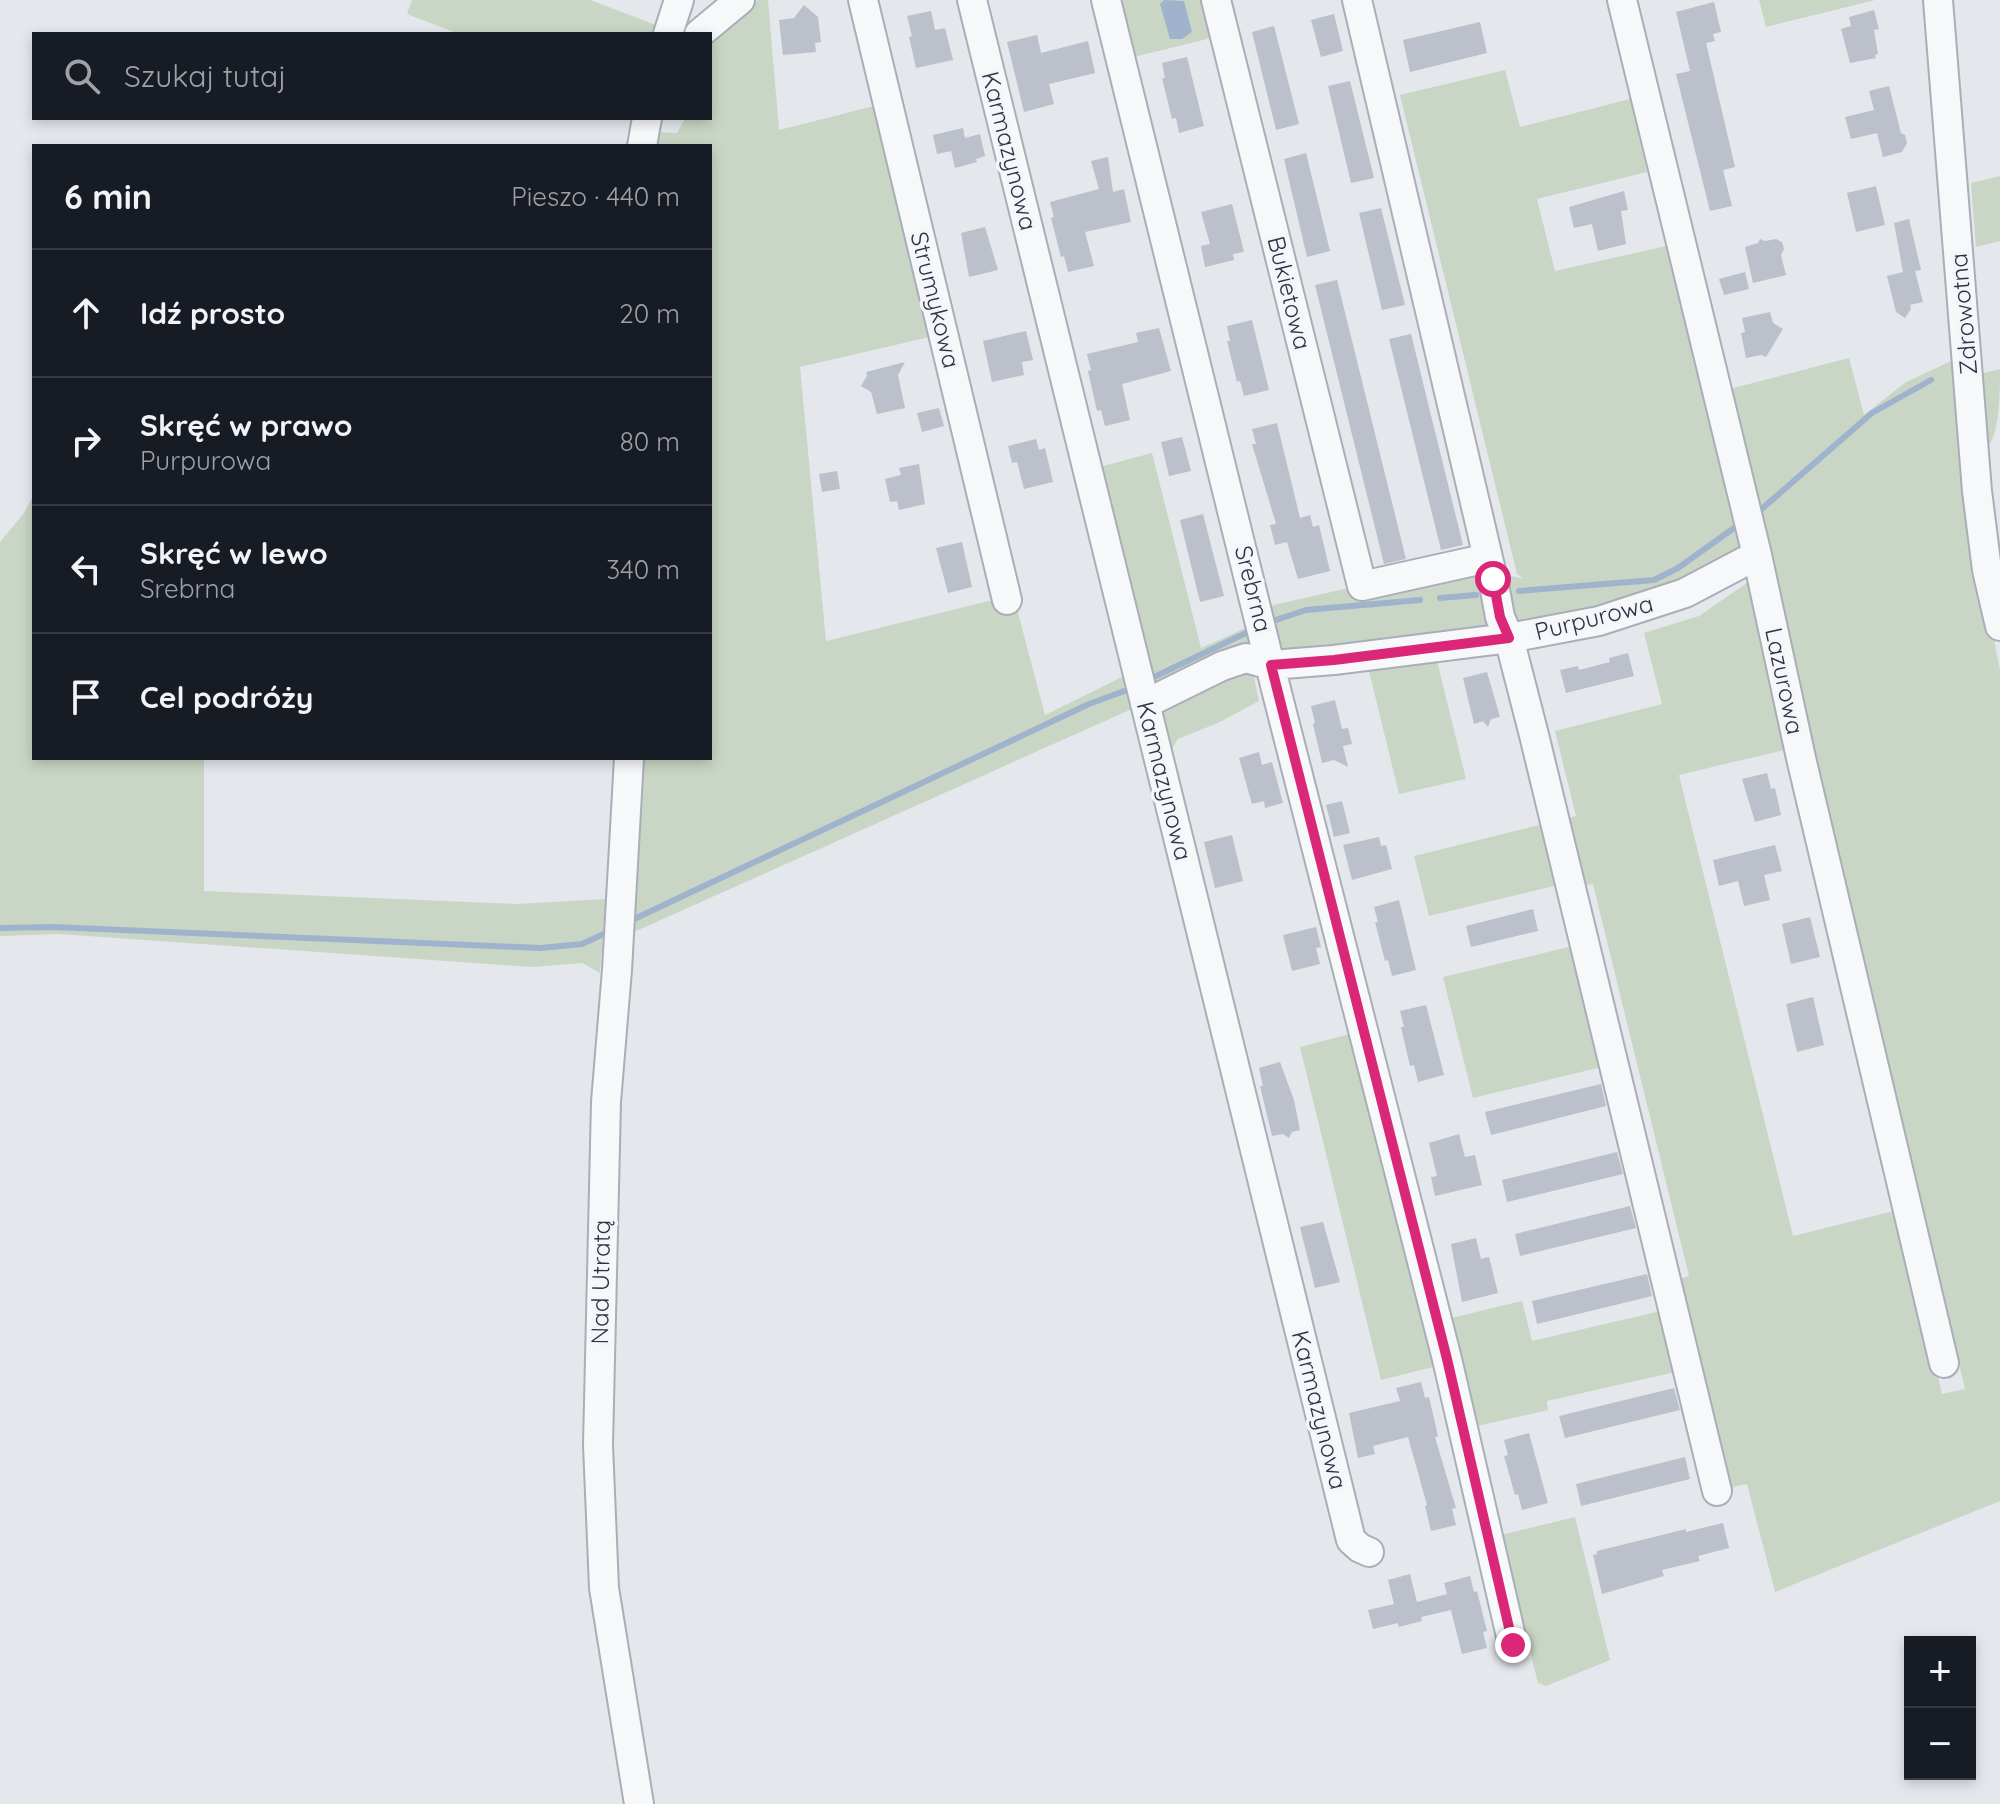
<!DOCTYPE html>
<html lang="pl">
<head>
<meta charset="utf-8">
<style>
	body { margin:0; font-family:Quicksand,sans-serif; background:#242831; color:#f1f3f6 }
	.controls { position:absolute; right:24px; bottom:24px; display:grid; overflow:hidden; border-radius:0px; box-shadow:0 4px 12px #0003 }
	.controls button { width:72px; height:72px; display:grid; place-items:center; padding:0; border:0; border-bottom:2px solid #363941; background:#171b24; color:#f1f3f6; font:40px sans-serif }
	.stop { position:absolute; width:24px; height:24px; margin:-18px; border:6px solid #db2777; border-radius:50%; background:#fff }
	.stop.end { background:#db2777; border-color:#fff; box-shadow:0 2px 8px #0008 }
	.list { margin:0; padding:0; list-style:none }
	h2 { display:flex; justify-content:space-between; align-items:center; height:104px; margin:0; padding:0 32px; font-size:34px }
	h2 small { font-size:26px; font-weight:400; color:#9ea1a6 }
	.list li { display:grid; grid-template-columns:52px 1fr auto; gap:24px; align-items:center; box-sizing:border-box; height:128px; padding:0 32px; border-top:2px solid #363941 }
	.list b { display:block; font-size:30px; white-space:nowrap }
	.list p { margin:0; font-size:26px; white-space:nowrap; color:#9ea1a6 }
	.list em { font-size:26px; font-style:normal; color:#9ea1a6 }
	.icon { flex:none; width:44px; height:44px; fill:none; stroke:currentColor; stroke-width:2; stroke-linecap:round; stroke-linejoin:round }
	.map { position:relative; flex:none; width:2000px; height:1804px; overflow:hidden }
	.search { position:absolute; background:#171b24; box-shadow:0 4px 12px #0003; left:32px; top:32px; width:680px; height:88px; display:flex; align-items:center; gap:20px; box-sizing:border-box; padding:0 28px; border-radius:0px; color:#9ea1a6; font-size:30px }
	.panel { position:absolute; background:#171b24; box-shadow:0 4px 12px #0003; left:32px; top:144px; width:680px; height:616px; border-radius:0px }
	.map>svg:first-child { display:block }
	.green { fill:#c9d6c5 }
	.water { fill:#9fb4cc }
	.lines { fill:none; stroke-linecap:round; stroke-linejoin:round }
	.stream { stroke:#9fb4cc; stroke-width:6 }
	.building { fill:#bbc0ca }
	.minor-casing { stroke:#a9aeb7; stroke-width:32 }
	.minor { stroke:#f7f8fa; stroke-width:28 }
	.route { stroke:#db2777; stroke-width:10 }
	.labels { text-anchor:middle; stroke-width:7; stroke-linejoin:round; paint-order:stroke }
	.street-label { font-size:24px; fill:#2b3445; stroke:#f4f6f9 }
</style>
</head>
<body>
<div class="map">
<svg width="2000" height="1804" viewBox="0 0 2000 1804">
	<rect width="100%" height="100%" fill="#e4e7ec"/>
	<path class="green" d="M412,0H590L656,25L653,34H459L407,14Z
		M758,0H768L779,130L878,105L934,336L800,367L826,641L997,599L1014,598L1045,715L1126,675L1134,708L625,936L641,758H710V146H650L657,132L677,133L685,118H710V40Z
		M1120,0H1202L1211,38L1134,57Z
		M1759,0H1875L1766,27Z
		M1505,70L1520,127L1630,99L1647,172L1537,199L1555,271L1666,246L1684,316H1688L1744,549L1684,585L1515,628L1503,574L1524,579L1517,574L1400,95Z
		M2000,176V241L1976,247L1971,183Z
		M1849,358L1864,415L1906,382L1958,358L1970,519L2000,670V1501L1775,1592L1747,1484L1724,1489L1674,1281L1689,1276L1593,884L1578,886L1562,820L1576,816L1555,731L1662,704L1644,633L1699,616L1751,580L1788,749L1679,775L1793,1236L1898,1210L1942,1394L1965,1389L1849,894L1831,844L1726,390Z
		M2000,369C2000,393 2000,440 1984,451L1980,374Z
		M1152,453L1201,648L1250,626L1252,646L1151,686L1096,468Z
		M34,494V758H204V891L518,904L606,899L600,973L582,963L532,967L59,934L0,936V542L24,513Z
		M1481,569L1492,623C1430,649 1343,650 1276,651L1269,606L1349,588L1352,599Z
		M1437,661L1466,779L1399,794L1369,671Z
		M1242,671L1253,672L1259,701L1220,722L1178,739L1167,757L1161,710Z
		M1547,823L1562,884L1429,916L1414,856Z
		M1577,945L1606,1066L1473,1098L1443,977Z
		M1358,1032L1441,1365L1381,1380L1300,1047Z
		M1522,1301L1532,1341L1665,1310L1680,1371L1547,1401L1548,1410L1473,1427L1447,1319Z
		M1575,1517L1610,1660L1546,1686L1538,1683L1501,1535Z"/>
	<path class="water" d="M1164,0L1184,1L1192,32L1182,39H1170L1160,4Z"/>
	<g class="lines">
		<path class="stream" d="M1757,513L1872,413L1931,380
			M1519,591L1654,580L1678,568L1741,523
			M1440,598L1476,595
			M1270,622L1306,610L1420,600
			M1152,678L1248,632
			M630,921L1089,704L1127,690
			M0,928L53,927L540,948L582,944L606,933"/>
	</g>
	<path class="building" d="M1714,2L1721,32L1713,34L1715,41L1706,43L1735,167L1723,170L1732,206L1710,211L1676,74L1690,71L1676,12Z
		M804,5L818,17L821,42L815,43L816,52L783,55L779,20L794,18Z
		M1874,10L1879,29L1874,30L1878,54L1875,55L1876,58L1850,63L1841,29L1851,26L1849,17Z
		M931,11L935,30L945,28L953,60L916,68L909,37L912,36L907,16Z
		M1334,14L1343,51L1321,57L1311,20Z
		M1480,22L1487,53L1410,72L1403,40Z
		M1274,26L1299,124L1276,130L1252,32Z
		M1037,35L1041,53L1088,41L1095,73L1049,84L1054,104L1024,112L1007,42Z
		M1187,57L1204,126L1179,133L1176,118L1172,119L1162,78H1165L1162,63Z
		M1350,81L1374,178L1351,183L1328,86Z
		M1889,86L1901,133L1905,135L1907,143L1902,152L1883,157L1877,133L1851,139L1845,117L1874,110L1869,91Z
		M963,128L965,138L980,134L985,156L976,159L977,162L955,168L951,151L937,154L933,135Z
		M1306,153L1330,251L1307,257L1284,159Z
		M1108,157L1113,192L1124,189L1131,222L1085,232L1094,266L1068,272L1064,256L1061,257L1051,218L1054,217L1050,202L1099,189L1091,161Z
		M1876,186L1885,225L1856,232L1847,193Z
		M1624,191L1628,210L1621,211L1626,244L1598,251L1592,224L1574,228L1569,207Z
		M1232,204L1244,252L1233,254L1234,260L1205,267L1201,246L1210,244L1201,212Z
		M1381,208L1405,305L1382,310L1359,213Z
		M1909,219L1921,270L1915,271L1923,302L1910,305L1911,309L1905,318L1896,312L1887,276L1903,272L1894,223Z
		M985,227L998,270L969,277L961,233Z
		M1760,239L1765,241L1776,239L1782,242L1784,249L1781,255L1786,275L1753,283L1745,247L1758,243Z
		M1745,272L1749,289L1724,295L1719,279Z
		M1337,280L1406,559L1384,564L1315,285Z
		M1770,312L1773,323L1783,329L1766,357L1761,355L1746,358L1741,333L1745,332L1742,318Z
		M1252,320L1269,390L1244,396L1240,381L1237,382L1227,341H1230L1227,326Z
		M1159,328L1171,371L1122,384L1130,420L1105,426L1101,410L1097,411L1088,371L1091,370L1087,354L1138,342L1136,333Z
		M1026,331L1033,360L1022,362L1024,375L992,382L983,341Z
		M1411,334L1463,545L1441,550L1389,339Z
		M905,362L898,375L905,408L877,414L871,392L861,386L867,376L866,372Z
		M939,408L944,426L922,432L917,413Z
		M1277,423L1300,518L1310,515L1313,527L1319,525L1330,571L1298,579L1287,542L1275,545L1270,525L1276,524L1252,444H1256L1252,429Z
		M1182,437L1191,471L1169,476L1161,442Z
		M1036,439L1039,450L1045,448L1053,482L1024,489L1017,462L1012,463L1008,446Z
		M919,464L925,504L899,510L897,501L890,502L885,479L901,475L899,468Z
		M837,471L840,489L822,492L819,474Z
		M1203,514L1224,596L1200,602L1180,520Z
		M962,542L972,587L948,593L936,548Z
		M1628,653L1634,676L1566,693L1560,670L1578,666L1579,670L1610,662L1609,658Z
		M1487,672L1500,717L1491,719L1488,727L1483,721L1474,724L1463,678Z
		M1335,700L1342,729L1348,728L1352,744L1343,746L1348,767L1334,760L1322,763L1313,724L1315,723L1311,706Z
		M1259,752L1262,765L1272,762L1283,803L1265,808L1264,801L1252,804L1239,758Z
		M1767,773L1771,789L1775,788L1781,815L1755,822L1742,779Z
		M1342,801L1350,833L1334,837L1326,805Z
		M1232,835L1243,881L1215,888L1204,842Z
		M1379,837L1381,846L1386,845L1392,869L1352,880L1343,845Z
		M1775,845L1782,871L1764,875L1770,900L1744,906L1738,881L1719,886L1713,860Z
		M1399,900L1416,970L1392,976L1388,960L1385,961L1375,922H1378L1374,907Z
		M1533,909L1538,931L1471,947L1466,926Z
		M1810,917L1820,957L1791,964L1782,924Z
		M1316,927L1321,947L1316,948L1320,964L1292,971L1283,935Z
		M1813,997L1824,1045L1797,1052L1786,1004Z
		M1426,1005L1444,1075L1418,1082L1414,1065L1410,1066L1401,1027H1404L1400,1011Z
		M1280,1062L1294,1100L1300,1130L1292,1132L1289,1138L1283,1134L1272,1136L1260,1086H1263L1259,1068Z
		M1601,1084L1606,1106L1491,1135L1485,1112Z
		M1459,1134L1465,1157L1475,1155L1482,1185L1435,1196L1431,1177L1437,1176L1429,1143Z
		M1617,1152L1623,1174L1507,1202L1502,1180Z
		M1630,1206L1636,1228L1520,1256L1515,1234Z
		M1323,1222L1340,1282L1315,1288L1300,1227Z
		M1476,1238L1481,1259L1489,1257L1498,1293L1462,1302L1451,1244Z
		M1647,1274L1652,1296L1537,1324L1532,1301Z
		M1421,1382L1425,1398L1429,1397L1438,1436L1435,1437L1456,1508L1452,1509L1456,1525L1431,1531L1425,1506L1427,1505L1408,1437L1373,1446L1375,1454L1358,1458L1349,1413L1400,1401L1396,1388Z
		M1674,1388L1680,1410L1565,1438L1559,1416Z
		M1529,1433L1548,1503L1522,1510L1518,1494L1515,1495L1504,1456L1508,1455L1504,1440Z
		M1685,1457L1690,1479L1581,1506L1576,1484Z
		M1723,1523L1729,1548L1698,1556L1700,1561L1662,1570L1664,1576L1602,1594L1593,1555L1597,1554V1551L1686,1529V1532Z
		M1410,1574L1417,1602L1447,1594L1444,1583L1470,1576L1474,1592L1477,1591L1487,1631L1483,1632L1487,1648L1462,1654L1451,1610L1421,1617L1422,1621L1399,1627L1398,1623L1373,1629L1368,1610L1394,1604L1388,1580Z"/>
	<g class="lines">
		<defs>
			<path id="minor" d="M863,0L1007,600
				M972,0L1351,1540L1360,1548L1369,1552
				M1106,0L1277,693L1447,1359L1513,1645
				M1216,0L1362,586L1488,558
				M1357,0L1493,579L1500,617L1509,638L1534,735L1717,1491
				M1622,0L1757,555L1801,758L1944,1363
				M1938,0L1977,491L1987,570L2000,626
				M668,34L679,0
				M699,34L740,0
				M642,146L647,118
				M1145,704L1222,666L1246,658L1271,665L1334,660L1509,638L1599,621L1685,593L1757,555
				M629,758L617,970L606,1102L598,1445L604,1588L639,1804"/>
		</defs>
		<use href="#minor" class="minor-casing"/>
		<use href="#minor" class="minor"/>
	</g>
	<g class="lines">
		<path class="route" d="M1493,579L1500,617L1509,638L1334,660L1271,665L1447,1359L1513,1645"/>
	</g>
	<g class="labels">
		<g class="street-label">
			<text transform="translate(1009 151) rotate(76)" y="8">Karmazynowa</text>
			<text transform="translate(1289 293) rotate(76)" y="8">Bukietowa</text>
			<text transform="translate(935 300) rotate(76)" y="8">Strumykowa</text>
			<text transform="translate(1964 314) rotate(-95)" y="8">Zdrowotna</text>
			<text transform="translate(1253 589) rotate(76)" y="8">Srebrna</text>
			<text transform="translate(1594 618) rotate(-14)" y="8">Purpurowa</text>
			<text transform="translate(1784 681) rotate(78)" y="8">Lazurowa</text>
			<text transform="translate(1164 781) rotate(76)" y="8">Karmazynowa</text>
			<text transform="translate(601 1282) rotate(-89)" y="8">Nad Utratą</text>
			<text transform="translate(1319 1410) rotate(76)" y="8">Karmazynowa</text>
		</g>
	</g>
</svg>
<div class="controls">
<button>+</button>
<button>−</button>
</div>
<div class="stop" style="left:1493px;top:579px"></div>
<div class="stop end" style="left:1513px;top:1645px"></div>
<div class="search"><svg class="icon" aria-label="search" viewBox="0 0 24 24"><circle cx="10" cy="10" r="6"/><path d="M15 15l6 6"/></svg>Szukaj tutaj</div>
<section class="panel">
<h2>6 min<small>Pieszo · 440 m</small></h2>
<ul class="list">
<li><svg class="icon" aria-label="ahead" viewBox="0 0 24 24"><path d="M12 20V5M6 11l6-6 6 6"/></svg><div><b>Idź prosto</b></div><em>20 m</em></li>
<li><svg class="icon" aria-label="right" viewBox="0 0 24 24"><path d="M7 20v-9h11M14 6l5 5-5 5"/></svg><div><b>Skręć w prawo</b><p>Purpurowa</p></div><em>80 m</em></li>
<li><svg class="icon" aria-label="left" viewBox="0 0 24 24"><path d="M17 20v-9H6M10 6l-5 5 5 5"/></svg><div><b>Skręć w lewo</b><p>Srebrna</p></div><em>340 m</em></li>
<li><svg class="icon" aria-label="arrive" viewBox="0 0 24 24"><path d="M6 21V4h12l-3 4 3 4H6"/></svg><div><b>Cel podróży</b></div></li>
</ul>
</section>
</div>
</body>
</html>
